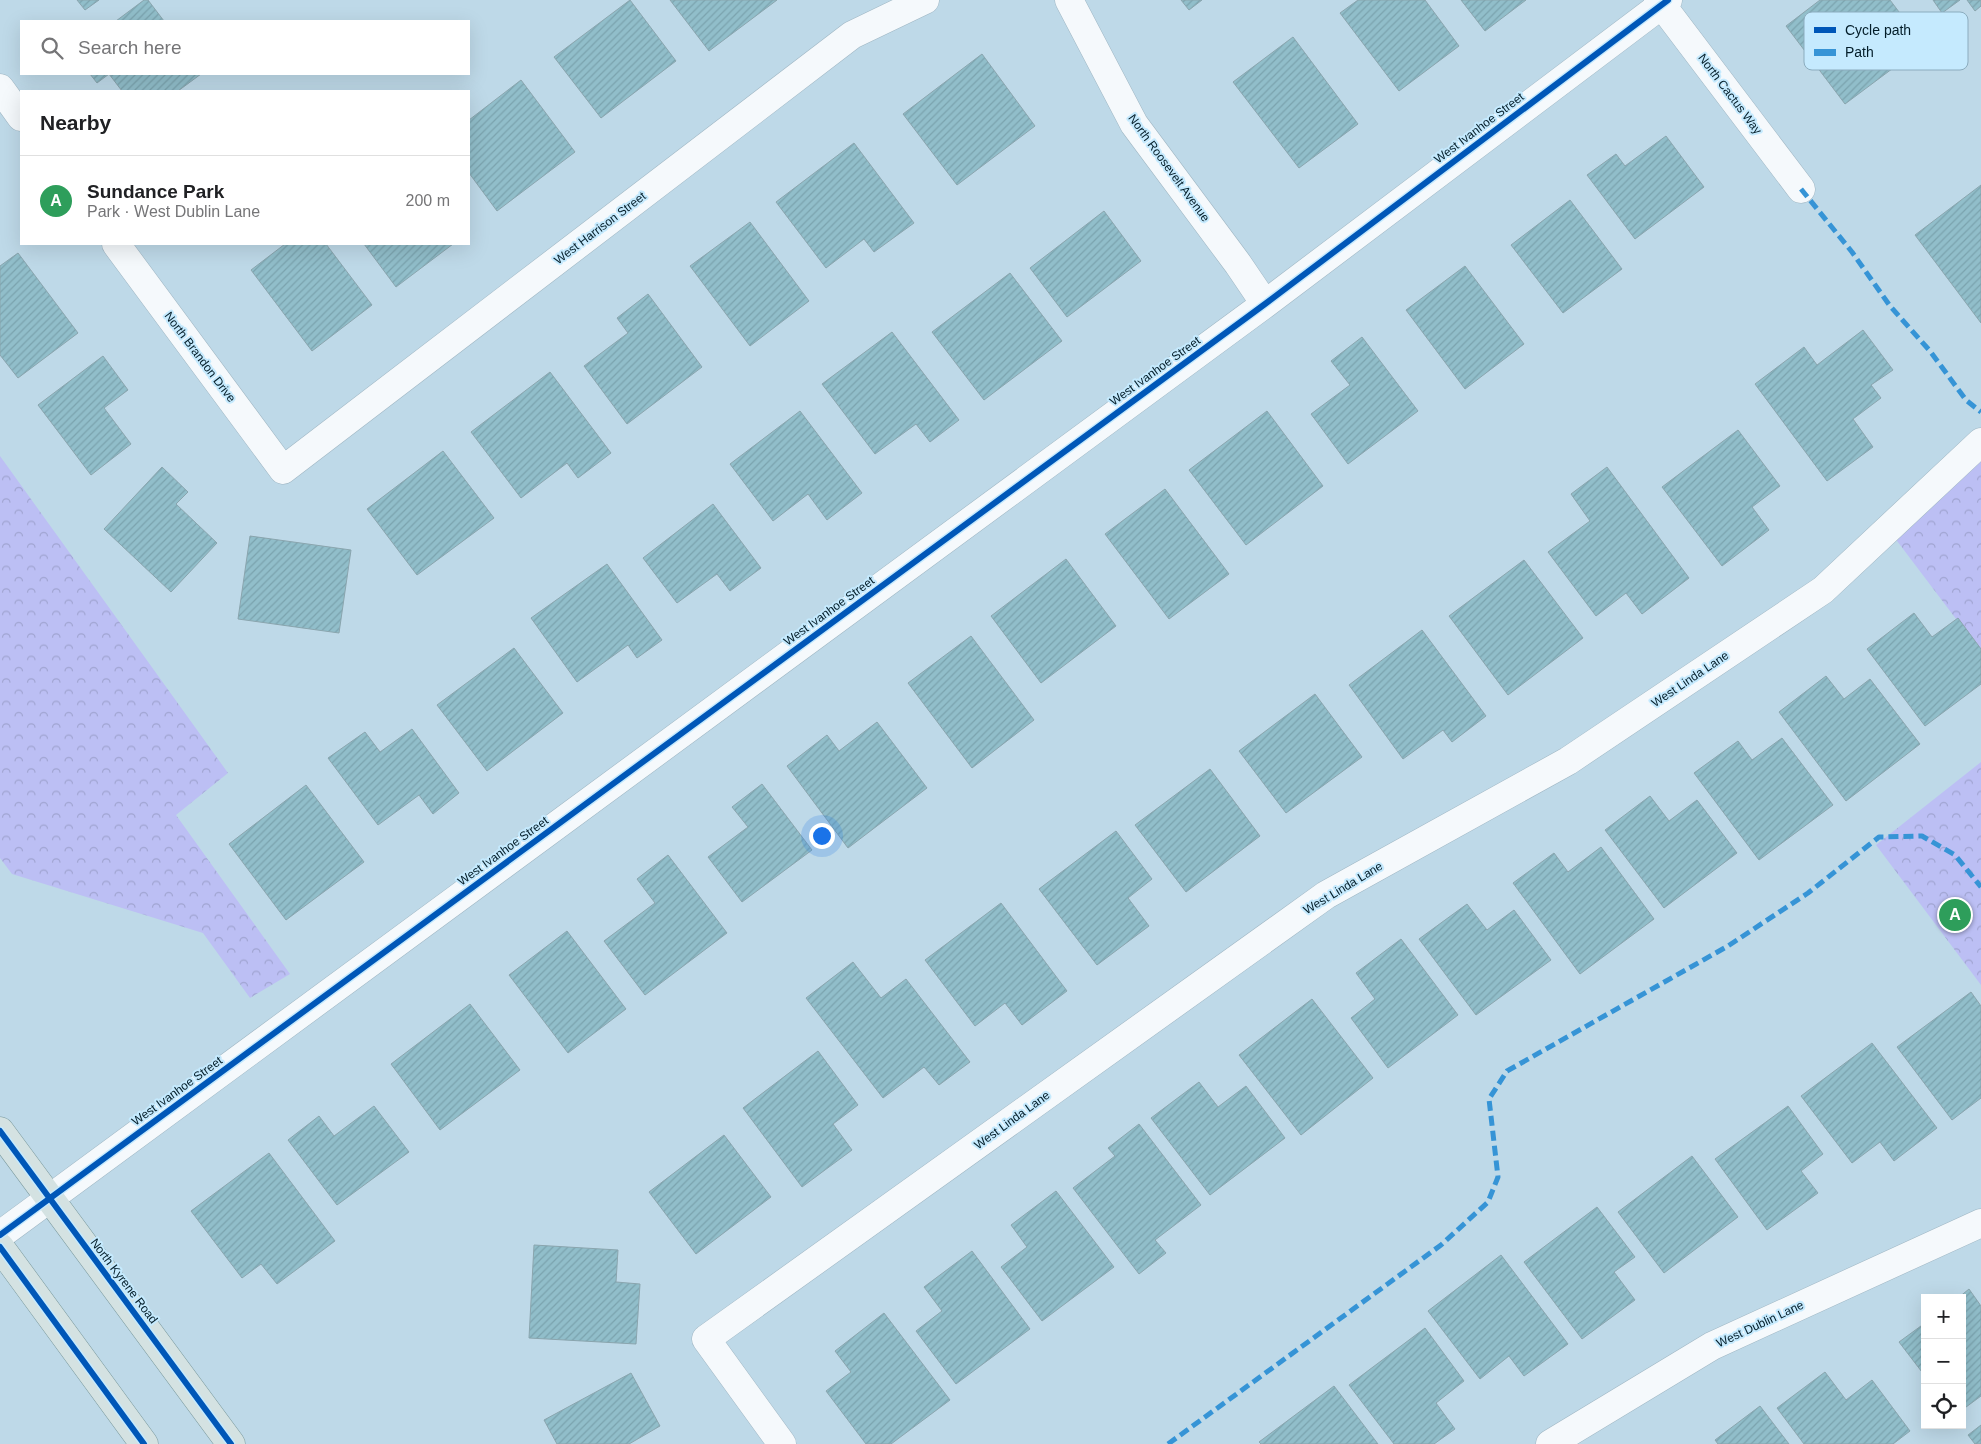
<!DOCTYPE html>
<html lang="en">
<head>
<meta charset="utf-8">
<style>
	body { margin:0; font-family:Helvetica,sans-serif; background:#f6f6f6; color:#202124 }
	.controls { position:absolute; right:15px; bottom:15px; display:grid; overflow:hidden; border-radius:0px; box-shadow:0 5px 20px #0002 }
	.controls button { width:45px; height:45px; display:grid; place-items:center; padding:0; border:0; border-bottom:1px solid #e0e0e0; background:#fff; color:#202124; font:25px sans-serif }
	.you { position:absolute; left:821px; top:835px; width:18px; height:18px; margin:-12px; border:4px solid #fff; border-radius:50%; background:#1a73e8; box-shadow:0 0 0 8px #1a73e833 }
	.badge { display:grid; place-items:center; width:32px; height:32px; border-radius:50%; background:#445f6c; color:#fff; font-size:16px; font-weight:700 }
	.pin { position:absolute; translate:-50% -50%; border:2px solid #fff; box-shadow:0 1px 5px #0006 }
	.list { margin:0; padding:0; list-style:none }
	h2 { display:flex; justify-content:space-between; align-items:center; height:65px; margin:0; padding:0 20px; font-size:21px }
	h2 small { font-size:16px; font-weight:400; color:#757577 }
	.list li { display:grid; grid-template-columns:32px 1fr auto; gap:15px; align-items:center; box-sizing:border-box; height:90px; padding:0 20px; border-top:1px solid #e0e0e0 }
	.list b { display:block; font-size:19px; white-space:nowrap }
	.list p { margin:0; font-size:16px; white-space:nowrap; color:#757577 }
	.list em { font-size:16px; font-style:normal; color:#757577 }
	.icon { flex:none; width:28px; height:28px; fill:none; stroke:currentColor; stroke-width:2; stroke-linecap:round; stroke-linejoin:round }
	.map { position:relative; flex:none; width:1981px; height:1444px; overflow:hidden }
	.search { position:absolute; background:#fff; box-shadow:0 5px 20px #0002; left:20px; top:20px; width:450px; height:55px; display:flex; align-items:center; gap:12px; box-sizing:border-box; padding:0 18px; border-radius:0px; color:#757577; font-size:19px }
	.panel { position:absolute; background:#fff; box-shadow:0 5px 20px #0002; left:20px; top:90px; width:450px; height:155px; border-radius:0px }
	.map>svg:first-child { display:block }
	.park { fill:url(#park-crowns) }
	.building { fill:url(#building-hatch); stroke:#8aa5ae }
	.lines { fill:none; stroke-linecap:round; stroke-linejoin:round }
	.minor-casing { stroke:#9fb6c3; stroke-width:29 }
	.major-casing { stroke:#79989c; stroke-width:29 }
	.minor { stroke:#f5f9fc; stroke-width:28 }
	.major { stroke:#d4e2e2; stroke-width:28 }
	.quiet { stroke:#3694d6; stroke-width:5; stroke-dasharray:10 5; stroke-linecap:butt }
	.cycleway-casing { stroke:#c5eafe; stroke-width:9 }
	.cycleway { stroke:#0057b8; stroke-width:6 }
	.labels { text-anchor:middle; stroke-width:4; stroke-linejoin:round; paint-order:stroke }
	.street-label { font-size:12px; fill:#031d29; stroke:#c5eafe }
	.key { fill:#c5eafe; stroke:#8bacbe; stroke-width:1 }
	.key-label { font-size:14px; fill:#031d29 }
</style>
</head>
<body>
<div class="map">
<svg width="1981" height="1444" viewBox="0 0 1981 1444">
	<defs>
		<pattern id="park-crowns" width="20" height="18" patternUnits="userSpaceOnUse" patternTransform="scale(1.25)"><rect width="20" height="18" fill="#bcbff4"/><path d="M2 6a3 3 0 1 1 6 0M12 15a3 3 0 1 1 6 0" fill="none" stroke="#a0a4d1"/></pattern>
		<pattern id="building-hatch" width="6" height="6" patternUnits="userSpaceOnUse" patternTransform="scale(1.25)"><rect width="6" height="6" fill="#91beca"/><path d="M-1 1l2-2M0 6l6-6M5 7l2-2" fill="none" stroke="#7ba3ae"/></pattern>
	</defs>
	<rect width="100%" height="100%" fill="#bed9e8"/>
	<path class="park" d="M1981,442V652L1888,529Z
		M0,456L228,773L176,815L290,974L250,998L203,933L12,874L0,858Z
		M1981,762V985L1876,845Z"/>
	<path class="building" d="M77,0H99L85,10Z
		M144,0H148L164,21H116Z
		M630,0L676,61L601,118L554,57Z
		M670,0H777L709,51Z
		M1181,0H1202L1189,10Z
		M1358,0H1425L1459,46L1399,91L1340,13Z
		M1461,0H1526L1485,31Z
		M1820,0H1890L1924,45L1845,104L1786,26Z
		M1933,0H1960L1942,13Z
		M1967,0H1981V6L1975,11Z
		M1293,37L1358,124L1299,168L1233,82Z
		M982,54L1035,126L957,185L903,114Z
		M90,74H201L178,91H122L109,74L97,83Z
		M521,80L575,152L497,211L469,173V120Z
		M1666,136L1704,187L1635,239L1587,175L1616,154L1625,166Z
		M854,143L914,223L874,252L864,239L826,268L776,202Z
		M1981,185V323L1915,235Z
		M1570,200L1622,269L1563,313L1511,245Z
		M1104,211L1141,261L1067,317L1030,268Z
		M750,222L809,301L750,346L690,266Z
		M285,244H326L372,305L312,351L251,270Z
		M364,244H453L396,287Z
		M18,253L78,333L18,378L0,355V266Z
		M1465,266L1524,344L1465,389L1406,310Z
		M1010,273L1062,341L984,400L932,332Z
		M648,294L702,367L627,424L584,366L628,333L617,318Z
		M1863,330L1893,370L1871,385L1881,398L1853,419L1873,447L1827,481L1755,384L1804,347L1817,365Z
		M892,332L959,420L930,442L916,424L875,454L822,384Z
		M1362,337L1418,411L1348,464L1311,414L1350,385L1331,361Z
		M103,356L128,390L104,408L131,444L91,475L38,405Z
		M550,372L611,453L578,478L567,463L521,498L471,432Z
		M800,411L862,493L827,520L808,494L773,521L730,464Z
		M1267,411L1323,486L1246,545L1189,470Z
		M1738,430L1780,486L1752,507L1769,530L1722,566L1662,487Z
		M443,451L494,518L417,575L367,509Z
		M162,467L188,492L176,504L217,543L171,592L104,529Z
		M1607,467L1689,578L1642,614L1626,593L1596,616L1548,552L1590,521L1571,494Z
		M1165,489L1229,574L1169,619L1105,534Z
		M713,504L761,568L730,591L717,574L677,603L643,558Z
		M250,536L351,550L339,633L238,619Z
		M1066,559L1116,626L1041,683L991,616Z
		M1524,560L1583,638L1508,695L1449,616Z
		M607,564L662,640L637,658L628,645L577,682L531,618Z
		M1914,613L1932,637L1958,618L1981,649V684L1925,726L1867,649Z
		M1422,630L1486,716L1452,742L1443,730L1403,759L1349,685Z
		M971,636L1034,720L972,768L908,683Z
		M514,648L563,713L487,771L437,705Z
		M1826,676L1844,699L1870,679L1920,744L1846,801L1779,712Z
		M1315,694L1362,757L1286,813L1239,751Z
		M877,722L927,788L848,848L787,766L827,735L839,751Z
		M412,729L459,793L433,814L419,795L378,825L328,758L365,732L380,752Z
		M1782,738L1833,805L1759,860L1694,773L1738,741L1752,760Z
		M1210,769L1260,836L1186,892L1135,825Z
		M762,784L812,850L742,902L708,857L748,827L732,807Z
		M306,785L364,862L286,920L229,844Z
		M1650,796L1669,821L1697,800L1737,853L1664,908L1605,830Z
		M1116,831L1152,879L1128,898L1149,926L1097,965L1039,889Z
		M1601,847L1654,919L1580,974L1513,883L1554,853L1568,872Z
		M668,855L727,933L645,995L604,941L655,903L637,879Z
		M1001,903L1067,991L1022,1025L1005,1003L975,1026L925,960Z
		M1467,904L1487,930L1514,910L1551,960L1476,1015L1419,939Z
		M567,931L626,1009L568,1053L509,975Z
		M1401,939L1458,1015L1388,1068L1351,1018L1375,999L1356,973Z
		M853,962L881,998L906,979L970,1062L939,1085L924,1067L883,1098L806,998Z
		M1971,992L1981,1006V1098L1952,1120L1897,1047Z
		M1312,999L1373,1078L1301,1135L1239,1055Z
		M470,1004L520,1070L440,1130L391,1064Z
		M1872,1043L1937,1128L1894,1161L1880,1142L1852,1163L1801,1096Z
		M818,1051L858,1105L833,1124L852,1150L802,1187L743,1108Z
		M1199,1082L1218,1107L1246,1086L1285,1138L1210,1195L1151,1118Z
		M374,1106L409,1152L337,1205L288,1140L319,1116L334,1136Z
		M1788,1106L1823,1154L1801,1171L1818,1193L1767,1230L1715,1159Z
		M1139,1124L1201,1205L1155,1240L1166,1253L1139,1274L1073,1188L1115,1156L1108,1148Z
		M724,1135L771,1197L696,1254L649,1192Z
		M269,1153L335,1241L277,1284L261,1264L242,1278L191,1211Z
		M1692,1156L1738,1217L1664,1273L1618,1212Z
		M1056,1191L1114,1267L1042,1321L1001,1267L1027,1247L1011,1225Z
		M1597,1207L1635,1257L1614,1272L1635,1300L1582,1339L1524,1262Z
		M534,1245L618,1250L616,1282L640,1284L636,1344L529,1338Z
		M972,1251L1030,1329L956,1384L916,1331L942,1311L924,1287Z
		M1501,1255L1568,1344L1524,1376L1509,1356L1480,1379L1428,1311Z
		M1969,1289L1981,1306V1396L1962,1410V1298H1958Z
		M884,1313L950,1400L891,1444H866L826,1391L851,1372L835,1351Z
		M1925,1323V1376L1899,1342Z
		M1425,1328L1464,1381L1436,1403L1455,1429L1434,1444H1394L1349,1385Z
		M1825,1372L1846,1400L1872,1380L1910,1431L1893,1444H1804L1777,1408Z
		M631,1373L660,1426L629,1444H557L544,1420Z
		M1334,1386L1378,1444H1261L1259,1442Z
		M1760,1406L1789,1444H1718L1715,1440Z
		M1981,1425V1444H1975L1968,1435Z"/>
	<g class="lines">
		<defs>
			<path id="minor" d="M1069,0L1134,124L1238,264L1265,304
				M1658,0L1801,189
				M0,88L21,117
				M116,244L283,470L852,35L925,0
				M0,1235L1265,304L1668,0
				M782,1444L706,1339L1326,895L1568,761L1823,590L1981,442
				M1550,1444L1712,1346L1981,1223"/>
			<path id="major" d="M0,1131L231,1444
				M0,1247L144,1444"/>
		</defs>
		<use href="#minor" class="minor-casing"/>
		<use href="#major" class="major-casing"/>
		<use href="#minor" class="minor"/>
		<use href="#major" class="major"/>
		<path class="quiet" d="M1801,189L1852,252L1890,306L1930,351L1966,400L1981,412
			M1168,1444L1441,1245L1488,1202L1498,1177L1489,1099L1507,1071L1728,946L1808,893L1879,837L1922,836L1955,855L1981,887"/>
		<defs>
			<path id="cycleway" d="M0,1131L231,1444
				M0,1235L1265,304L1668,0
				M0,1247L144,1444"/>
		</defs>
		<use href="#cycleway" class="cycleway-casing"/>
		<use href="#cycleway" class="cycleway"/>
	</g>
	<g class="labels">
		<g class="street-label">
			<text transform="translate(1730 94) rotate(53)" y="4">North Cactus Way</text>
			<text transform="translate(1479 128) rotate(-37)" y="4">West Ivanhoe Street</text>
			<text transform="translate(1169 168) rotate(54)" y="4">North Roosevelt Avenue</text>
			<text transform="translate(600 228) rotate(-37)" y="4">West Harrison Street</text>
			<text transform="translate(200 357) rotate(53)" y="4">North Brandon Drive</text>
			<text transform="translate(1155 371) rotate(-36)" y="4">West Ivanhoe Street</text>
			<text transform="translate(829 611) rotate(-36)" y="4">West Ivanhoe Street</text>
			<text transform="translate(1690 679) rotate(-34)" y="4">West Linda Lane</text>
			<text transform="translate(503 851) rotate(-36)" y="4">West Ivanhoe Street</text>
			<text transform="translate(1343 888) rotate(-31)" y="4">West Linda Lane</text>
			<text transform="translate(177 1091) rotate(-36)" y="4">West Ivanhoe Street</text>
			<text transform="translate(1012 1120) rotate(-36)" y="4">West Linda Lane</text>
			<text transform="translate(124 1281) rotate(53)" y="4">North Kyrene Road</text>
			<text transform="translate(1760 1324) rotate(-25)" y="4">West Dublin Lane</text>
		</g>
	</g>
	<rect x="1804" y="12" width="164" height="58" rx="8" class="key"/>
	<rect x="1814" y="27" width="22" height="6" fill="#0057b8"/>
	<rect x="1814" y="49" width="22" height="7" fill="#3694d6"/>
	<g class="key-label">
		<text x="1845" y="35">Cycle path</text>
		<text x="1845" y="57">Path</text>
	</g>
</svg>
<div class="controls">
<button>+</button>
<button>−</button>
<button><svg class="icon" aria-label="locate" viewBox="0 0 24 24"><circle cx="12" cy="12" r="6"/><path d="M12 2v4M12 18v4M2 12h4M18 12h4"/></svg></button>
</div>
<div class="you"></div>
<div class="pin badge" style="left:1955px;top:915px;background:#2e9e5b">A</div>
<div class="search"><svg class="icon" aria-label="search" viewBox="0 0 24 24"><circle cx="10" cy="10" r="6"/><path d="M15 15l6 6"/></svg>Search here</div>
<section class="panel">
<h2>Nearby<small></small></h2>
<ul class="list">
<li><span class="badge" style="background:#2e9e5b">A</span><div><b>Sundance Park</b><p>Park · West Dublin Lane</p></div><em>200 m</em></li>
</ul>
</section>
</div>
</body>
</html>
